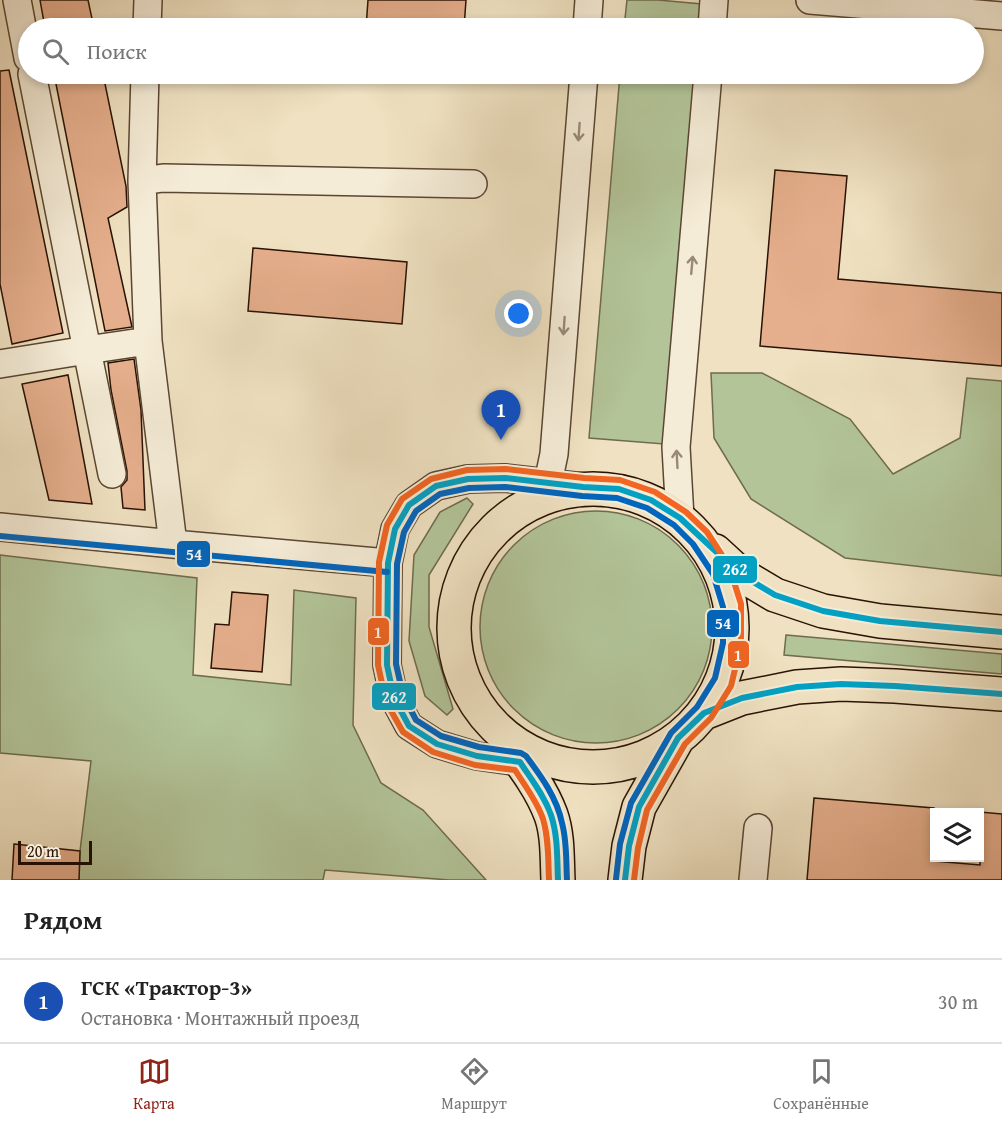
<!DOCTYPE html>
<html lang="ru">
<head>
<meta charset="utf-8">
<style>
	body { margin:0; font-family:"Gentium Book Plus",serif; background:#f6f6f6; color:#222 }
	.controls { position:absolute; right:18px; bottom:18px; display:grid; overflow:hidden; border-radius:0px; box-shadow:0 3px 9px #0003 }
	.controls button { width:54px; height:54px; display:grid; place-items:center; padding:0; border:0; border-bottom:2px solid #e0e0e0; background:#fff; color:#222; font:30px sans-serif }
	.scale { position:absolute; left:18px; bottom:15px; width:74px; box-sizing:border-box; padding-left:6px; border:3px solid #291203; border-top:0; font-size:16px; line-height:21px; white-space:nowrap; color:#291203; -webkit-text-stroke:4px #f5ecd7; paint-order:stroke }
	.you { position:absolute; left:519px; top:314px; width:21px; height:21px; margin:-15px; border:4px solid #fff; border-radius:50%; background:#1a73e8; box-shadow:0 0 0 9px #1a73e833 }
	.badge { display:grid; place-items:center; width:39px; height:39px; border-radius:50%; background:#8f2418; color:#fff; font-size:20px; font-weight:700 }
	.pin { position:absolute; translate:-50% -50px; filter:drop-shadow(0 2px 3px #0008) }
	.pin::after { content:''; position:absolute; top:32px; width:21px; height:18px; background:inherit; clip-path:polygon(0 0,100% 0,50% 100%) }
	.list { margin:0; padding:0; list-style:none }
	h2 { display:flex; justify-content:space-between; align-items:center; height:78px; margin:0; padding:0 24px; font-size:26px }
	h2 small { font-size:20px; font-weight:400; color:#767676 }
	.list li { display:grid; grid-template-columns:39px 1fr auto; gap:18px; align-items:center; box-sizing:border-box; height:84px; padding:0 24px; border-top:2px solid #e0e0e0 }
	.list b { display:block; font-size:22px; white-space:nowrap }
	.list p { margin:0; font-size:20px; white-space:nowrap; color:#767676 }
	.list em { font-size:20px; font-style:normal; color:#767676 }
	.icon { flex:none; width:33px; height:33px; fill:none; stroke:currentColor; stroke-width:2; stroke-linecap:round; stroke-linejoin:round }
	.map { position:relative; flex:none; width:1002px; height:880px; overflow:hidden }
	.search { position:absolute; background:#fff; box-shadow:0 3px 9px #0003; left:18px; right:18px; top:18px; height:66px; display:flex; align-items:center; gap:15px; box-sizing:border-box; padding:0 21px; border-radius:33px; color:#767676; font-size:22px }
	.sheet { height:162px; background:#fff }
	nav { display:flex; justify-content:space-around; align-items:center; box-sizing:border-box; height:84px; border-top:2px solid #e0e0e0; background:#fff; font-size:16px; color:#767676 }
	nav a { display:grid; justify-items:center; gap:3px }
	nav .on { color:#8f2418 }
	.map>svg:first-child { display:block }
	.green { fill:#b2c498; stroke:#6e6b4e; stroke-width:1.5 }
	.building { fill:#e5ae8c; stroke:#291203; stroke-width:1.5 }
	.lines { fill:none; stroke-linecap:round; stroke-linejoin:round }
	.minor-casing { stroke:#5a4632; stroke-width:30 }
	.major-casing { stroke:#291203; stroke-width:36 }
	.minor { stroke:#f5ecd7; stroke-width:27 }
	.major { stroke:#efe1c1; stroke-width:33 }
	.bus-1-casing { stroke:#f5ecd7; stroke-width:10 }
	.bus-2-casing { stroke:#f5ecd7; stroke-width:10 }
	.bus-3-casing { stroke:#f5ecd7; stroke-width:10 }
	.bus-1 { stroke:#02a1c4; stroke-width:6 }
	.bus-2 { stroke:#0065bd; stroke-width:6 }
	.bus-3 { stroke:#f26522; stroke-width:6 }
	.oneway { stroke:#998a78 }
	.line-badge { stroke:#f5ecd7; stroke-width:2 }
	.badge-label { font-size:16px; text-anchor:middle; font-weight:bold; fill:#fff }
</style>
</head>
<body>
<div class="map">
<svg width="1002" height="880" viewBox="0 0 1002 880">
	<rect width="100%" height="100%" fill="#efe1c1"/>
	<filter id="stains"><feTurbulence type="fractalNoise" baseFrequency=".00333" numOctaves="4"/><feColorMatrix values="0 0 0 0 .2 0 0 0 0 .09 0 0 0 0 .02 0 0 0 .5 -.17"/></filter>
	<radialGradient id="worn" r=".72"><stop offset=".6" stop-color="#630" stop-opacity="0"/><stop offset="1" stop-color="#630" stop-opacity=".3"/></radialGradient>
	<path class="green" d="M627,0H658L702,4L700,28H624Z
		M620,74H696L664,444L589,438Z
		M711,373H762L850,419L893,474L960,438L967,378L1002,381V576L845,558L751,499L714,438Z
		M467,498L473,504L429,575V627L453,709L447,715L425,696L409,641L414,555L440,512Z
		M480 627a116 116 0 1 1 232 0a116 116 0 1 1-232 0Z
		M0,555L197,578L193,675L291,685L294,590L356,598L353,725L381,783L423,810L486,880H449L325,870L323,880H79L80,851L91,761L0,753Z
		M786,635L1002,654V674L784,655Z"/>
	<path class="building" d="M40,0H88L94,28H45Z
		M368,0H466L464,28H366Z
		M9,70L63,333L12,344L0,284V71Z
		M54,74H103L126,186L127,207L108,218L132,327L105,331Z
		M775,170L847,176L838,279L1002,293V366L760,346Z
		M253,248L407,262L402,324L248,311Z
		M134,359L141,410L145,510L123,508L121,487L127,480V471L111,390L108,363Z
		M68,375L92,504L49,500L22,384Z
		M232,592L268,595L262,672L211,668L215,624L229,625Z
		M814,798L934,808V861L980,865V812L1002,814V880H807Z
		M14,844L80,851L79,880H12Z"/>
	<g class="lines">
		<defs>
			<path id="minor" d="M17,0L28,58
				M810,0L1002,16
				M147,28L148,0
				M587,28L589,0
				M712,28L714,0
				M32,74L87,350L148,341L173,544
				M145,74L142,181L148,341
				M142,181L163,178L473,184
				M0,364L87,350L112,474
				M541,497L548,483L554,454L584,74
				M680,518L676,447L708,74
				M0,527L173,544L388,563
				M559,763L520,762L477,756L437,744L409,726L394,698L387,665L388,563L395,529L409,505L436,486L468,479L505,478L583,487
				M753,880L758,828"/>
			<path id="major" d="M454 628a139 139 0 1 1 278 0a139 139 0 1 1-278 0Z
				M715,551L740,574L775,595L823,611L880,621L1002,632
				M704,713L742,698L797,687L841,684L895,686L1002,694
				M506,742C523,765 541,788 551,815C558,835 557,858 558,880
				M625,880L629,846L639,807L678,738"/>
		</defs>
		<use href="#minor" class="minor-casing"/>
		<use href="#major" class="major-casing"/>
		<use href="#minor" class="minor"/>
		<use href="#major" class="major"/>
		<defs>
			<path id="bus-1" d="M558,880C557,858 558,836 551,815C544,795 531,779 520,762L477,756L437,744L409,726L394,698L387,665L388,563L395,529L409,505L436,486L468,479L505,478L583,487L619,489L651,500L680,518L740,574L775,595L823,611L880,621L1002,632
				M625,880L629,846L639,807L678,738L704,713L742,698L797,687L841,684L895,686L1002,694"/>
			<path id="bus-2" d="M0,536L387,572
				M567,880C566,861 567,841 562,823C557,798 541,776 526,756L521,753L479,747L441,736L416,720L403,695L396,664L397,564L404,532L416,511L440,494L469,488L505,487L582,496L617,498L647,508L674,525L693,544L713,574L723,607V643L715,678L697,707L671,733L631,803L620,844L616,879"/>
			<path id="bus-3" d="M549,880C548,860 549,839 543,819C537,801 525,786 515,770L475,765L433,752L403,732L386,702L378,665L379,562L387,525L402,499L431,479L467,470L506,469L584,478L620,480L655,492L686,512L707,532L729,566L741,604V644L731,686L711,718L685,744L647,810L638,848L634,880"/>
		</defs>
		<use href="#bus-1" class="bus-1-casing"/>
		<use href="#bus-2" class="bus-2-casing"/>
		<use href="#bus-3" class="bus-3-casing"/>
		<use href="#bus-1" class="bus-1"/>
		<use href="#bus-2" class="bus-2"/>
		<use href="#bus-3" class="bus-3"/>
	</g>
	<defs><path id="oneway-shaft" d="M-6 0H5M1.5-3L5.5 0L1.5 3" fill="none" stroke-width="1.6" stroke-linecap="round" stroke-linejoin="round" transform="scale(1.5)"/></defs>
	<g class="oneway">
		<use href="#oneway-shaft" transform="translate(579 132) rotate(94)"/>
		<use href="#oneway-shaft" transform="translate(692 265) rotate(-85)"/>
		<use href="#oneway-shaft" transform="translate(564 326) rotate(94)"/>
		<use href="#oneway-shaft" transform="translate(677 459) rotate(-93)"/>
	</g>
	<g class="line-badge">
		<rect x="176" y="540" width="35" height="28" rx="6" fill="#0065bd"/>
		<rect x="712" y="555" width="46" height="29" rx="6" fill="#02a1c4"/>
		<rect x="706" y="609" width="34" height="29" rx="6" fill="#0065bd"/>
		<rect x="367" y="617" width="23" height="29" rx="6" fill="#f26522"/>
		<rect x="727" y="640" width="23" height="29" rx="6" fill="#f26522"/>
		<rect x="371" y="682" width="46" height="29" rx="6" fill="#02a1c4"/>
	</g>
	<g class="badge-label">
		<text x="194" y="560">54</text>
		<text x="735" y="575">262</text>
		<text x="723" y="629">54</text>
		<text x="378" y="638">1</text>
		<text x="738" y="661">1</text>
		<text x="394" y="703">262</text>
	</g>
	<rect width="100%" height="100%" filter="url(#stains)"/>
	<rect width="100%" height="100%" fill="url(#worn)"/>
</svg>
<div class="controls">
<button><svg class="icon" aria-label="layers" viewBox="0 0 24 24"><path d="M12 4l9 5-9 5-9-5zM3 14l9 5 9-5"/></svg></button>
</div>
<div class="scale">20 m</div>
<div class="you"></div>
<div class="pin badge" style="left:501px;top:440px;background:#1a4fb4">1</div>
<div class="search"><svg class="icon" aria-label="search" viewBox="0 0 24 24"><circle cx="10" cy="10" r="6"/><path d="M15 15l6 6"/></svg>Поиск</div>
</div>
<section class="sheet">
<h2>Рядом<small></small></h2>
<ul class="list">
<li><span class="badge" style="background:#1a4fb4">1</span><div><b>ГСК «Трактор-3»</b><p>Остановка · Монтажный проезд</p></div><em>30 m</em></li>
</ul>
</section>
<nav>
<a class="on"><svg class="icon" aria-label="map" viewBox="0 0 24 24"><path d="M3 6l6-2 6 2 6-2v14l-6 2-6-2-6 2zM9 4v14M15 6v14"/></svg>Карта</a>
<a><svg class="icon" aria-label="directions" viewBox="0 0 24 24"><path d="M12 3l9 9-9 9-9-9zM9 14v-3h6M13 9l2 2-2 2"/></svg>Маршрут</a>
<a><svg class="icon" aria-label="saved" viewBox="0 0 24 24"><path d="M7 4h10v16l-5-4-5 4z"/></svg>Сохранённые</a>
</nav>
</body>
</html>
